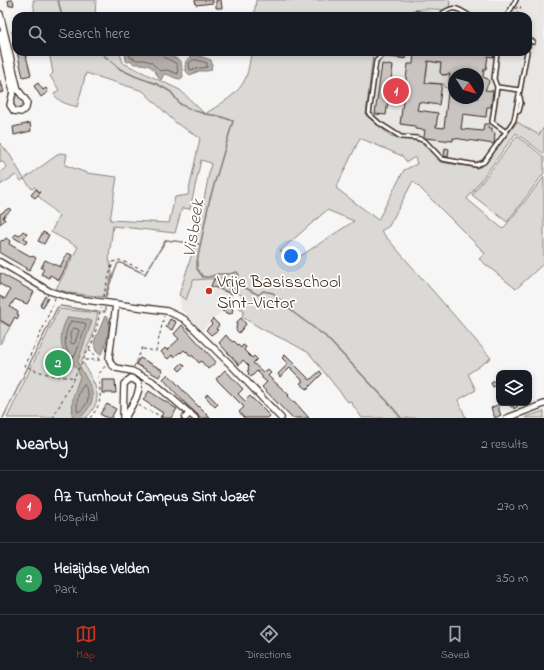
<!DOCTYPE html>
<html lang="en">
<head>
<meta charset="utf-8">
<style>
	body { margin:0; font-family:"Indie Flower",sans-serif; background:#20242c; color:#f1f3f6 }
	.controls { position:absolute; right:12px; bottom:12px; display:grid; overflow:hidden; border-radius:8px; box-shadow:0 2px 6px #0003 }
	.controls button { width:36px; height:36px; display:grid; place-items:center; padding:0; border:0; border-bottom:1px solid #363941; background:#171b24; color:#f1f3f6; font:20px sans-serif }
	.compass { position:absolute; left:448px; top:68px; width:36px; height:36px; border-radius:50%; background:#171b24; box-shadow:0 2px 6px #0003; rotate:126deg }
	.you { position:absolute; left:291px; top:256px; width:14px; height:14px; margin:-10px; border:3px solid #fff; border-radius:50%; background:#1a73e8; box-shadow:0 0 0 6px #1a73e833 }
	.badge { display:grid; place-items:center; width:26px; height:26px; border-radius:50%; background:#c8321e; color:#fff; font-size:13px; font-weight:700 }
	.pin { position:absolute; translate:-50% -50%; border:2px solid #fff; box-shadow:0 1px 4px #0006 }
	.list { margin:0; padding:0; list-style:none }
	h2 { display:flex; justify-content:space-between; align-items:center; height:52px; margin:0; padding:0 16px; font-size:17px }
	h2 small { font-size:13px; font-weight:400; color:#9ea1a6 }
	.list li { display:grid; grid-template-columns:26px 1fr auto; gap:12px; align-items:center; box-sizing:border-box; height:72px; padding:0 16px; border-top:1px solid #363941 }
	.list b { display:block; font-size:15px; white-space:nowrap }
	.list p { margin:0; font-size:13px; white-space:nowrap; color:#9ea1a6 }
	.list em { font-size:13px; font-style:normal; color:#9ea1a6 }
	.icon { flex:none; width:22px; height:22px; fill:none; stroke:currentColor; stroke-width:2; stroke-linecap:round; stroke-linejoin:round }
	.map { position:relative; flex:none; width:544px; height:418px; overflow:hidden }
	.search { position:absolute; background:#171b24; box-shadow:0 2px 6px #0003; left:12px; right:12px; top:12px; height:44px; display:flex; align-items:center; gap:10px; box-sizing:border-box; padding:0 14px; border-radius:12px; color:#9ea1a6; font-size:15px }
	.sheet { height:196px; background:#171b24 }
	nav { display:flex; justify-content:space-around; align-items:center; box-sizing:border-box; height:56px; border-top:1px solid #363941; background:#171b24; font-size:11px; color:#9ea1a6 }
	nav a { display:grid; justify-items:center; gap:2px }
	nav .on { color:#c8321e }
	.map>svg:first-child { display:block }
	.built { fill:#e9e7e6; fill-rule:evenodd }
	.green { fill:#dbd9d6; stroke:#8b827a; fill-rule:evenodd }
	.water { fill:#b4aeaa; stroke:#847972 }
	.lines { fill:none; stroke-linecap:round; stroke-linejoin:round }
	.shore { stroke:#6b5f56; stroke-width:1 }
	.stream { stroke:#847972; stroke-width:1.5 }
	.building { fill:#c9c3c1; stroke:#3b2a1e; fill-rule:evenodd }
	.lane-casing { stroke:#3b2a1e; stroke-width:6 }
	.street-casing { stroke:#3b2a1e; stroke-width:8 }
	.path { stroke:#3b2a1e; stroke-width:1; stroke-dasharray:3 3; stroke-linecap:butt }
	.lane { stroke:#fff; stroke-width:3 }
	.street { stroke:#fff; stroke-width:5.5 }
	.poi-dot { fill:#c8321e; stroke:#fff; stroke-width:1.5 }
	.labels { text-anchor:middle; stroke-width:3.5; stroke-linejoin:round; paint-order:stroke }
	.poi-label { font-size:18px; fill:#3b2a1e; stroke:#fff; text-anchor:start }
	.water-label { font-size:19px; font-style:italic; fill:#65584f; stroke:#fff }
</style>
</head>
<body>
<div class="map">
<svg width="544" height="418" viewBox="0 0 544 418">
	<rect width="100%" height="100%" fill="#f7f6f6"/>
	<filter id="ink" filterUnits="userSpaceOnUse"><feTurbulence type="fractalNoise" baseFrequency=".025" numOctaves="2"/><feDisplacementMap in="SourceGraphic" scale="8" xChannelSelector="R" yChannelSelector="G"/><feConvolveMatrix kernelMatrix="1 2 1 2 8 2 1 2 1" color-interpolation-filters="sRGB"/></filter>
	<g filter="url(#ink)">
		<path class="built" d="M450,0H544V127L539,135L517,122L478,184L417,164L415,157L330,85L377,52H528V16H407L408,13L416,9L449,10ZM454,74H478V98H454Z
			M193,264L201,277L203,279H208L217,275L235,282L236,284L230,308L225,306L224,309L202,330L181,309L180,299Z"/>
		<path class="green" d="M33,0H96L95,16H35Z
			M256,0H450L449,10C438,10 412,5 407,16H254Z
			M49,52H117L120,54L123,63L180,90L205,114C220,104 240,94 246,77C249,69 250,60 251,52H377L373,54L366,115L391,136L421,142L440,162L478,168L485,164L517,122L539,135L544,127V154L516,133L467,199L503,229L544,177V263L516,289L479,259L485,253L413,181L389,226L381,231L491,358L468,374L476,390L458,400L466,418H362L350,401L348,402L309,353L293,344L264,330L242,317L244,310L239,308L242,295L234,292L236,283L222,278L193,280L186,300L179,295L196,241L211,163L201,160L190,209L182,208L175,233L113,226L109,257L112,274L105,297L70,293L56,289L78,247L51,232L59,216L38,196L40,192L35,187L32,189L24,179L21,181L16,175L0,185V172L7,167L2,161L0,162V143L10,155L24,179L60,153L67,154L65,165L87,173L117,177L110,220L169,223L175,197L188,195L200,138L176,123L143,91L86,73L77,107C68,104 59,103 54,94L59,90L50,76L53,73ZM360,138L402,156L407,162L415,157L417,164L404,170L378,220L336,188ZM327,210L354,221L296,259L280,251Z
			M428,61L441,63L440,72L442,75H446L451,72L449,88L444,87V84L421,82L426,76Z
			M15,92H16L24,99L25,106L21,110L14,108L12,101Z
			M517,136L544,157V173L507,222L472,195Z
			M59,309L98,313L93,335L81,362L84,364C95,386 106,397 86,418H7Z
			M0,321L10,327L0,344Z
			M544,411V418H526V417Z"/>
		<path class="water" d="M125,52H163L181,61L183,77L180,79C174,79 170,74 164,74L161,80C157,77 158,75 155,72C151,64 143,64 134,64L131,61L128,62L126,61Z
			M197,55L211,60L212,64L211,70L207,71H199L190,75C185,72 184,67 186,61L192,56Z
			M105,316L109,319C109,328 107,350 100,355L96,351L94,342Z
			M68,317C72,317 90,320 92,321L78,361L79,365C90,387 102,397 80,418H72L73,397L80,376C78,368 71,363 66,356C58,344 61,328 68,317Z"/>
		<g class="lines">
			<path class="shore" d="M129,52L130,57L137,60H144L151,62L160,71L167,70L178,74L177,64L164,57L162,52
				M197,60L207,63V67L190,70L189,63L193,60Z
				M71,321L85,323L86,325L75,356L73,357C62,350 64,332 71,321Z
				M73,328L78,329L79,330L75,343L73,344L71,343L70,335Z
				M84,385C92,394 88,407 78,412L77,411C77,401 77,392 84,385Z"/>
			<path class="stream" d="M58,0L62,16
				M100,52L120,69L137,77L157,84L171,92L180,104L190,109L205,114L219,116L233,121L209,202L197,262V269L203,277H209L218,274H230L237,272L239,275L236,280L238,284L259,295L263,291L273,293L294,313L325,336L388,402L401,418
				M106,297L109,286L118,263H121L145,274L166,240L199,244
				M103,312H105V308
				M3,418L57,308L60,306L98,312"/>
		</g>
		<path class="building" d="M8,0H13L14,5L9,6Z
			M195,0H213V3L196,5Z
			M216,0H221L222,8H216Z
			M16,30V42H14L12,31Z
			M17,52H25L31,75L23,77Z
			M414,52H494L493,57L488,56L486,69H484L483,77L488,79L489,82L485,90L493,91L491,107H487L486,117L463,114L461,129L483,131L484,124H489L488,128H492V132L495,133L494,144L453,138V141L425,138L424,137L425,130L415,129V126L400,124L408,64H413ZM428,61L441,63L440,72L442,75L450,74L444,128L436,127L438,113L417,110L419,102L439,105L442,84L425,83ZM454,74H478V98H454Z
			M382,64L393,66L386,115L375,114Z
			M0,81H1L4,92L0,93Z
			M38,83L43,90L46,88L48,92L41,97L34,86Z
			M30,123L31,131L14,135L13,127Z
			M445,148L449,149L448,157L444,156Z
			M36,189L40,193L35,198L31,195Z
			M9,208L11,210L3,217L5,220L0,224V214Z
			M23,231L27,234L24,238L28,241L25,244L13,237L16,234L19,236Z
			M43,232L49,235L44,244L38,241Z
			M6,238L10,241L9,244L32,257L33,256L36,258L29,271L25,269L26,268L0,253V242L2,240L3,241Z
			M67,253L72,255L59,280L50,275L49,278L41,274L44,269L41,268L45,260L60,267Z
			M0,273L34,292L27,304L15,299L10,307L18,312L17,314L19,315L17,319L15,317L10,326L0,320V296L5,299L10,290L0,284Z
			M214,279L224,283L225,280L229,281L228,284L234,287L232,294L211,286Z
			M45,296L48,298L43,307L40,305Z
			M225,306L232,308L233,309L232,313L230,314L222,311Z
			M241,318L246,324L239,333L236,330L237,322Z
			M170,319L176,322L172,330L166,327Z
			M213,319L219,325L216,329L218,330L211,335L206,330L212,324L210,322Z
			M182,325L216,362L208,369L201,361L199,363L193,356H190L187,351L186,352L184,350L181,353L180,352L174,357L172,355L168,359L161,352L165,348L167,350L179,339L174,334Z
			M226,335L229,339L233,342L234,341L241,348L243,345L246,347L244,350L252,358L254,356L257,359L253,363L263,372L265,370L266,372L268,370L271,373L268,376L286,392L289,395L288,396L293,402L294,401L309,418H292L288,414L262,387L267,382L262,378V376L257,371L251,377L248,374L249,373L247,371L249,370L248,368L249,366L243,360L239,365L219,343Z
			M285,355L310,380L320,371L322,374L307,389L300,383L303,381L290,368L280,377L278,374L288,364L282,358Z
			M140,358L163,370L159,377L136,364Z
			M182,363L185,366L180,371L177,368Z
			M225,370L243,389L238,394L245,401L250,396L270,416L268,418H244L239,412L244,407L216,379Z
			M168,374L190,398L210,418H199L198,415L185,403L163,379Z
			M499,379V384L493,387L491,383Z
			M102,380H115L116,393H102Z
			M149,391L177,409L171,418H160L163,413L143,400Z
			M208,394L218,404L215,407L205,396Z
			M508,403H518L516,404L518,406L514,409L513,406L511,407Z
			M107,404L116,409L111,418H107L100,414Z
			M499,404V410L501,415L495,418L491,408Z"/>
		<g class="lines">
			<defs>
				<path id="lane" d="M412,16L414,13L433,16
					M439,16C453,5 456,7 470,16
					M507,16L516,0
					M528,39L533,42
					M528,46L529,40
					M404,52V56L383,54L376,61L369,114L379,123L401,137L417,138L425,141L442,159L476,165L484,162L506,132L492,122L497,87
					M497,52L494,79L497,87L520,90L527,52
					M519,111L521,103L520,97
					M506,132L514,120L520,90"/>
				<path id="street" d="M0,14L18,90L27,102L26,108L21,112L14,111L10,105L13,92L0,34
					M0,262L49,291L71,298L167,311L184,319L234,368L281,418
					M116,304L109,358L111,364L116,368L132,371L152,381L195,418
					M123,418L124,384L131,378L139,383V389L136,398L125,418
					M185,418L190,413
					M507,418L544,404"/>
			</defs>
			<use href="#lane" class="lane-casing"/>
			<use href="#street" class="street-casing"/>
			<path class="path" d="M517,14L521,7L518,6L514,12L518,15H520
				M103,297L113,262L119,260L145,270
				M55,298L44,326L25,366C41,373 57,378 75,377
				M89,349L99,359
				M143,349L156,351L164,316
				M85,360H103
				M134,367L143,346
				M139,405C145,411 157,413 164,418
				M53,418L92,343L96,330L101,308
				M90,418C104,402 100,394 98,375L106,365"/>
			<use href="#lane" class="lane"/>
			<use href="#street" class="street"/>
		</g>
	</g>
	<circle class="poi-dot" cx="209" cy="291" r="4"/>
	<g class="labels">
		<g class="poi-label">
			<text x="217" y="287">Vrije Basisschool<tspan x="217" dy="21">Sint-Victor</tspan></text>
		</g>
		<g class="water-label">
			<text transform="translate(192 228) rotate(-81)" y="7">Visbeek</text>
		</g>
	</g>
</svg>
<div class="controls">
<button><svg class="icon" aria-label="layers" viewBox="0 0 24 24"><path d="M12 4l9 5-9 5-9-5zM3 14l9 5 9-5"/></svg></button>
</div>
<svg class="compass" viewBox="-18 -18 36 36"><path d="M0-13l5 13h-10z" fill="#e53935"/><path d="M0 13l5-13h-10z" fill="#9ea1a6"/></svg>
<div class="you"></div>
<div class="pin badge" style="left:396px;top:91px;background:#e0444e">1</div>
<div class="pin badge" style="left:58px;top:363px;background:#2e9e5b">2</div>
<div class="search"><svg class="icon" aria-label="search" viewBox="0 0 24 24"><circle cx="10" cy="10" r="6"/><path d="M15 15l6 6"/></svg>Search here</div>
</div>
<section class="sheet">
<h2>Nearby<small>2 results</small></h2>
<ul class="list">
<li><span class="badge" style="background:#e0444e">1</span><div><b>AZ Turnhout Campus Sint Jozef</b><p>Hospital</p></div><em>270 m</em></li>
<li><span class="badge" style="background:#2e9e5b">2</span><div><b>Heizijdse Velden</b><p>Park</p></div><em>350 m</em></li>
</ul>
</section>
<nav>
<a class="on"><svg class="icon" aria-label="map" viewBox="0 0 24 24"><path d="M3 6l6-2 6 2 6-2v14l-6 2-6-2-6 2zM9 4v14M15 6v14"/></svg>Map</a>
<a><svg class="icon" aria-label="directions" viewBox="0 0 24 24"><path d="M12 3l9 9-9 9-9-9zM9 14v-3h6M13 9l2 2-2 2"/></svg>Directions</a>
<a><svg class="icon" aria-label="saved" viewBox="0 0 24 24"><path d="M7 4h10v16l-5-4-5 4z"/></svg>Saved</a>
</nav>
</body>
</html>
